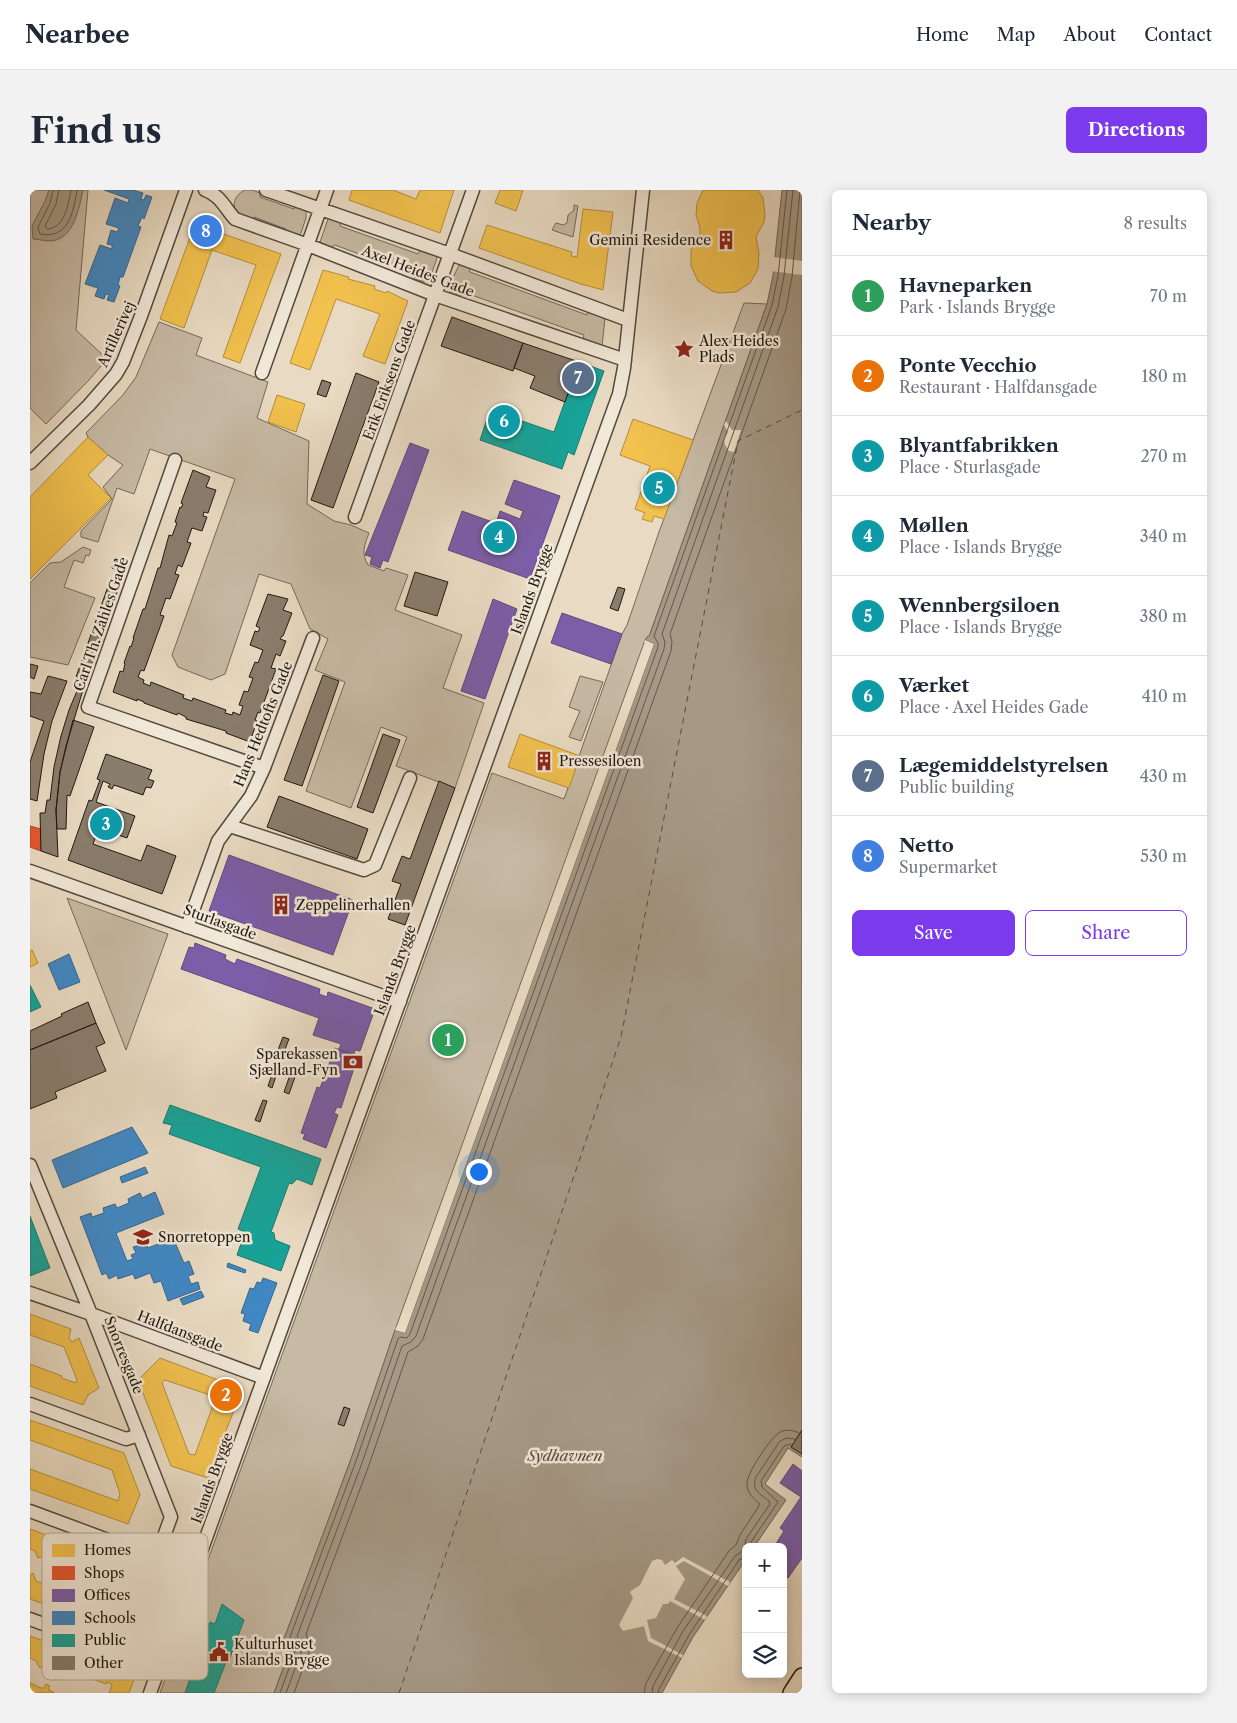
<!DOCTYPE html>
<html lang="en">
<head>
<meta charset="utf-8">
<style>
	body { margin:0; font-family:"Libre Caslon Text",serif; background:#f2f2f3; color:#1f2937 }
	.controls { position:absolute; right:15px; bottom:15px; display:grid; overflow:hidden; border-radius:8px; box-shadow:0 2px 12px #0003 }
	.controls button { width:45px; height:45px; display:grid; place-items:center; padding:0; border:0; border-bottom:1px solid #e0e1e3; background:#fff; color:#1f2937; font:25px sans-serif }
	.you { position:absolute; left:448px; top:981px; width:18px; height:18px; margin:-12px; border:4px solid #fff; border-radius:50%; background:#1a73e8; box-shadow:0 0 0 8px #1a73e833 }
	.badge { display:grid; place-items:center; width:32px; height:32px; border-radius:50%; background:#7c3aed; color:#fff; font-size:16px; font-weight:700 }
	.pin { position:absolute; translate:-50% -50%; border:2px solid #fff; box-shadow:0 1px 5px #0006 }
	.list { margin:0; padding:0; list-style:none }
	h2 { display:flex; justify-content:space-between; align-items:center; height:65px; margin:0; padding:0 20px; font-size:21px }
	h2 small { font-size:16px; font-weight:400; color:#747a83 }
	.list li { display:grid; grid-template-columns:32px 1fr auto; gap:15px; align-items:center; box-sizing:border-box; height:80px; padding:0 20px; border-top:1px solid #e0e1e3 }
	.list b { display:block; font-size:19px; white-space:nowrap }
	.list p { margin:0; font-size:16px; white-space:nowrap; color:#747a83 }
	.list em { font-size:16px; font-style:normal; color:#747a83 }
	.actions { display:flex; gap:10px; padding:15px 20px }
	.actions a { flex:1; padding:11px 0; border:1px solid #7c3aed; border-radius:8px; text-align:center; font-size:18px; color:#7c3aed }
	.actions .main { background:#7c3aed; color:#fff }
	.icon { flex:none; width:28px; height:28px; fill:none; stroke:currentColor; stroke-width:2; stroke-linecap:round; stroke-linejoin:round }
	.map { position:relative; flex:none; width:772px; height:1503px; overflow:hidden; border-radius:8px }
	header { display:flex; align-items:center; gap:30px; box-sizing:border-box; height:70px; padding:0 25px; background:#fff; border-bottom:1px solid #e0e1e3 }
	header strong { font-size:24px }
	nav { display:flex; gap:28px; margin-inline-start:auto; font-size:18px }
	.intro { display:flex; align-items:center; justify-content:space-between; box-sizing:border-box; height:120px; padding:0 30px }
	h1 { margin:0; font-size:35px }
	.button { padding:12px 22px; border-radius:8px; background:#7c3aed; color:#fff; font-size:18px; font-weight:700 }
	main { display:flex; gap:30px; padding:0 30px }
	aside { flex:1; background:#fff; border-radius:8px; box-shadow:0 2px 12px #0003 }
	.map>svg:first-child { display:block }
	.green { fill:#c7baa5; stroke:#74695a }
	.water { fill:#a59986; stroke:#706557 }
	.pier { fill:#e9dbc3 }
	.homes { fill:#f2c14e; stroke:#b38e3b; fill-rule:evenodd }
	.shops { fill:#e4572e; stroke:#a94425 }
	.offices { fill:#7b5ea7; stroke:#60497a }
	.schools { fill:#3f88c5; stroke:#36668f }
	.public { fill:#17a398; stroke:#1a796f }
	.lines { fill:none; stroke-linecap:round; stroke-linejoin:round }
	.shore { stroke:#62584b; stroke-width:1 }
	.ferry { stroke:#554c3f; stroke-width:1; stroke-dasharray:6 5; stroke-linecap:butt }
	.building { fill:#897d6d; stroke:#201810 }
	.minor-casing { stroke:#52493d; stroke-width:15 }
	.major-casing { stroke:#201810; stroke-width:18 }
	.minor { stroke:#f1e8d8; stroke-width:12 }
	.major { stroke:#e9dbc3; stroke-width:15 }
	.labels { text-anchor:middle; stroke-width:5; stroke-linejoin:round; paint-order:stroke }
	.poi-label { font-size:14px; fill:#201810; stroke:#f1e8d8; text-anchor:start }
	.street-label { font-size:14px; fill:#201810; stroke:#f1e8d8 }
	.water-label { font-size:15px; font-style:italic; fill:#554c3f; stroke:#f1e8d8 }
	.key { fill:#f1e8d8; stroke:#b2aa9c; stroke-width:1 }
	.key-label { font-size:14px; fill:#201810 }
</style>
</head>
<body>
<header>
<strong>Nearbee</strong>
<nav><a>Home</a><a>Map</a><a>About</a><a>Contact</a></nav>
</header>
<div class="intro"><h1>Find us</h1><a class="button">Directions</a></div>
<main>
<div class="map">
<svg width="772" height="1503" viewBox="0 0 772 1503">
	<rect width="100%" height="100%" fill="#e9dbc3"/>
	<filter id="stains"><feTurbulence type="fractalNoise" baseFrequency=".004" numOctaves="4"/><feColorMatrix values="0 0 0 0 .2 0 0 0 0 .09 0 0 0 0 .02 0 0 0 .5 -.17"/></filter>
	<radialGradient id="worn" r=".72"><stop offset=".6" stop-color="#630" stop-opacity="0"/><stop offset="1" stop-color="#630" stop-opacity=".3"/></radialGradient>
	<path class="green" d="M0,0H58L46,140L77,169L59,190L16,234L0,218Z
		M215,0H222L230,3V7L264,19L265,16L276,20V28L270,46L256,42V39L224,27L222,30C218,28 211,27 208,23C200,15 206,4 215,0Z
		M544,15L548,16L543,47L522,40L526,33L533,35L537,33L538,25L544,20Z
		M299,28L311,32L310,36L388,64L390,60L406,65L407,68L399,91L395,92L384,89L385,85L305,55L303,56L301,59L289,55L298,29Z
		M429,75L439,78L440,82L557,125L558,121L575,128L572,156L553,149L554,145L433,102L431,106L420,102V94Z
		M714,113L737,114L620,444L615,450L365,1140L321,1269L254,1449L261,1457L244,1503H130L462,583L534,609L592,444L597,435L629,342Z
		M129,132L172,148L166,165L238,192L227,228L279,251L277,314L304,331L321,335L339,343C334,356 331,363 338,375L354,381L356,378L378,385L365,420L432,445L413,498L454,513L425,598L366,576L377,547L351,537L321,618L276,601L315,492L285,480L298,449L280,439L261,394L229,384L195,484L181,490L148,477L142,465L205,289L120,259L104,304L87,298L68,352L51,347V341L82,309L73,297L93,275L78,265L58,247L56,243L93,205L106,187Z
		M53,357L61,360L59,366L56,365L53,373L44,370L34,397L65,408L38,475L0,467V393L20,373L31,372Z
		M550,486L573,492L551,551L539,547L550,521L539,517Z
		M37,708L138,744L96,860Z"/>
	<path class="water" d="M19,0H53C49,18 44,50 20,51C14,51 8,49 3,49L2,36L15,11Z
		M752,0H772V1267L758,1258L735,1294L756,1310L724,1357H716V1369L663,1447L632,1503H244L261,1458L254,1449L321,1269L365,1140L375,1143L624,454L615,450L620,444L737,114L743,85Z"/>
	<path class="pier" d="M743,67L772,71V85L741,81Z
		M696,231L702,240H711L704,262L699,261L695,255L694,249L698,242L694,235Z
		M615,450L624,454L375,1143L365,1140L366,1137L374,1140L621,455L614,452Z
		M653,1367L700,1392L698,1396L654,1371L646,1376L655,1389L644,1409L677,1426L675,1430L640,1411L638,1414H633L626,1428L617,1430L621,1448L653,1465L652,1468L618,1451L614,1436L593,1441L589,1435L603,1408L600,1402L601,1401L610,1395L622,1371L627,1369L632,1370L635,1375L642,1370L645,1373Z"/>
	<path class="homes" d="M322,0H363L386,9L390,0H424L410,43L319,10Z
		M470,0H493L486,21L465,13Z
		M673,0H728L733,8L735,24L734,32L726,47L729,63L728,79L720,93L706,102L689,103L682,101L668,91L661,76V60L670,44V38L666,25L667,13Z
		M553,19L583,22L573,100L551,94L449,58L457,35L542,62L541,66L547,67Z
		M165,34L251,64L210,173L193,167L226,75L182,60L154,138L130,129Z
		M293,80L319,87L318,89L345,96L344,99L356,103L357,101L378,111L355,174L333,166L350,124L306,109L280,180L260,173Z
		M247,205L275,214L266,242L238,232Z
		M603,229L663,250L634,329L624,326L622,332L612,329L615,323L605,319L620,276L590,265Z
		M58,247L78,265L58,285L81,308L0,389V307Z
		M490,544L550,566L539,598L478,577Z
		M2,760L8,773L0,777V761Z
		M0,1124L41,1139L39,1148L42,1152L49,1148L69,1198L58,1205L53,1215L0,1196V1174L32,1186L31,1188L46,1193L47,1190L34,1157L0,1145Z
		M130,1168L212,1199L178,1288L141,1276L108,1190ZM135,1190L186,1207L165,1265L159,1264L132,1193Z
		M0,1230L94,1263L110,1305L98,1334L0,1299V1279L88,1311L90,1304L82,1280L0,1250Z
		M0,1339L78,1367L55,1429L0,1409V1385L3,1383L6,1391L17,1395L25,1391L28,1398L54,1408L64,1383L37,1373L30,1377L26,1369L16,1365L8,1368L5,1361L0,1359Z
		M0,1446L106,1484L99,1503H79L82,1496L81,1494L77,1492L76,1494L54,1486L47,1490L43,1482L36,1480L29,1483L25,1476L22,1474L21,1476L17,1474L10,1478L6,1471L0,1468Z
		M0,1493L11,1498H14L16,1494L20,1496L18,1499L24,1503H0Z"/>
	<path class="shops" d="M0,636L11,639V661L0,657Z"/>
	<path class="offices" d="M380,253L399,260L358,372L353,370L350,378L340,374L342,367L335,365Z
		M484,290L530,306L500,389L418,360L432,321L468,334L469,331L467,330L470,321L490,329L493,321L475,314Z
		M463,409L487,419L455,509L431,501Z
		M532,423L592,444L581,474L521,453Z
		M199,665L323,710L303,765L179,721Z
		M165,753L196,765L195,769L205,774L207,769L290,799L289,804L297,807L298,802L345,819L330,861L325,860L324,865L309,859L311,854L283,845L289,828L151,779L159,757L164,758Z
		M305,858L328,866L311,918L307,917L304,923L308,925L296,958L273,949L275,944L271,943L287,897L290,898Z
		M763,1274L772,1281V1368L758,1388L753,1385V1357H744L754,1341L750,1338L771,1307L750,1293Z"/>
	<path class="schools" d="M74,0H103L113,3L111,9L114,10L116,5L122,7L114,29L112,27L108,36L111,37L93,87H90L88,95L90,96L84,112L77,110L79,105L76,104L74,109L65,106L68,98L55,94L70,55L82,59V55L77,54L81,40L87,42L89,38L76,34L85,8L98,13L99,9Z
		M39,764L50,792L29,800L18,774Z
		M102,937L118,963L33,998L22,970Z
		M115,977L118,983L92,993L90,987Z
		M125,1002L134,1024L86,1043L97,1071L103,1069L101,1065L106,1063L103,1057L116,1053L118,1058L143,1048L154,1073L159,1071L164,1084L158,1086L161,1094L168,1092L170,1099L138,1111L131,1091L124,1093L120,1083L105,1089L103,1084L88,1089L87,1085L79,1089L76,1083L72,1085L50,1027L61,1023L62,1027L74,1023L73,1018L85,1014L87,1018L99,1013L98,1009L110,1003L112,1008Z
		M198,1073L216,1080L215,1083L197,1077Z
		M233,1088L247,1093L228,1143L219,1140L221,1134L213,1131L215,1124L211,1123L220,1098L224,1099L227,1092L231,1093Z
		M171,1101L174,1107L153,1115L150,1109Z"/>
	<path class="public" d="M549,172L574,181L544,265L538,262L532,279L450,250L460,220L524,242Z
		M0,795L11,817L0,822Z
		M140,915L291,969L282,995L267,989L262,994L259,993L241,1042L244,1043L245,1050L260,1056L251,1081L207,1065L215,1042L208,1039L231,977L139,944L142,935L133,933Z
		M0,1026L20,1078L0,1086Z
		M192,1414L214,1430L198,1473L196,1472L184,1503H155L167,1468L173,1470L177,1456L172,1454L180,1432L185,1434Z"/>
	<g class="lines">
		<path class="shore" d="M23,0L20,13L8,37L10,44C39,49 43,23 47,0
			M29,0L26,14L15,36L17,39C35,38 38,15 41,0
			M721,1357V1352L748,1312L732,1297L731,1291L754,1256L761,1254
			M250,1503L266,1459L260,1447L326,1271L368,1149L370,1147L377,1148L380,1144L628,457V453L624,446L742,115L748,86L757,0
			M256,1503L272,1460L271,1454L267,1446L332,1273L372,1156L381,1152L386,1146L634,459L635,452L632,444L748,117L754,86L763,0
			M264,1503L279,1462V1454L276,1444L339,1275L378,1162L388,1156L393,1149L641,461L642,452L640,444L756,119L762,87L770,0
			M614,1503L616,1493L647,1438L699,1361L706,1355L710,1345L729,1316V1313C723,1308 717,1303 717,1294C716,1284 741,1247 750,1242C756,1239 763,1240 769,1243
			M622,1503L623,1496L653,1441L705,1366L714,1360L716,1349L740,1314L739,1311C730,1304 721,1300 726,1287L750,1251L757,1248L765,1249
			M628,1503L629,1499L659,1445L709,1370L716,1367"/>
		<path class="ferry" d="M369,1503L591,847L708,251L772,220"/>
	</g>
	<path class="building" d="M422,127L493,153L483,181L411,156Z
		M493,153L549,172L535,212L500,198L505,186L484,178Z
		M326,183L349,192L303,318L281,310Z
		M292,190L301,193L296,207L287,204Z
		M163,280L180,287L176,297L186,300L178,323L174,322L173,326L177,327L172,341L162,338L157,352L161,353L152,377L148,375L145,384L149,385L140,409L136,408L130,425L134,426L114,481L111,480L108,487L114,490L113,493L120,496L121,492L154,505L153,508L162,511L163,508L196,520L195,523L202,525L203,522L210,525L213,516L209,515L214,501L218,502L223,488L219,487L225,472L228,473L233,460L220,455L225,441L228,442L230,438L226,436L238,404L258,409L253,420L262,423L253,446H252L250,449L256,451L250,466L246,464L241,478L246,479L230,523L228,522L225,530L227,531L220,552L196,543V541L156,529V527L148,523L147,525L114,513V512L107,509V511L83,502L90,481L93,482L95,474L94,473L100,456L101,457L104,448H103L113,419H115L128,378H130L139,345L142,346L147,333L145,332L150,317L151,318L153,314L151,313Z
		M85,369L98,373L95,382L82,378Z
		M385,382L418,392L407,426L374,416Z
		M81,388L91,391L56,490L46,487Z
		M588,397L595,399L588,421L580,418Z
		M0,474L8,476L4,489L0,487Z
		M293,485L309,491L272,596L254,590Z
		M18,486L37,491L22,531L14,564L7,611L0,609V572L14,531L0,526V502L11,504Z
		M52,489L56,490L36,556L30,582L26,620L28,667L11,661L10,623H15L17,610H20L24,577L31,546L39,520Z
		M43,530L64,537L40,606L37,605L36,639H27L26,620L30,582Z
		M353,544L370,550L343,623L327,617Z
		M76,564L122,580L118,589L124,591L121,598L116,597L113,605L84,595L82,599L78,597L80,594L73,591L66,612L105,626L97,648L79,642L78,647L67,643L63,654L111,671L117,655L146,666L132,704L38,670L59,610L62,611L70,590L67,589Z
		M409,591L425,598L375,735L358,729L371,694L362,691L372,666L380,669Z
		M249,606L338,639L327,669L237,637Z
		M58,812L66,833L0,860V841L32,826L31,824Z
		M66,833L75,853L66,857L76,881L25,902L27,908L0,919V860Z
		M253,847L259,849L252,867L246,865Z
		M244,879L248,880L242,898L238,896Z
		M260,885L265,887L259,904L254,902Z
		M233,910L237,911L230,932L225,930Z
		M314,1217L320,1219L314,1236L308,1234Z
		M772,1240V1264L761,1257Z"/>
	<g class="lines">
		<defs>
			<path id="minor" d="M175,0C190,5 195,18 205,29L278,55L405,105L595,170
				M236,0L420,64L598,130
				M232,183L297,0
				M145,270L58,517L234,578
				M0,273L59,215L86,184L93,172L111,126L156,0
				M325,327L443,0
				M200,636L334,680L345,675L380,588
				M0,681L370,812
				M157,737L188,651L221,606L234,578L283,448
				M0,975L61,1124L141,1327L126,1368
				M0,1103L61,1124L234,1188
				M0,1214L96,1249L109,1245
				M0,1321L164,1382
				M0,1429L129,1477
				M120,1503L589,204L594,178L613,0"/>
			<path id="major" d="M761,1503L772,1486"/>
		</defs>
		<use href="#minor" class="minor-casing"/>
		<use href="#major" class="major-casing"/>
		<use href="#minor" class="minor"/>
		<use href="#major" class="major"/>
	</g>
	<defs>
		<symbol id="building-bare" viewBox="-9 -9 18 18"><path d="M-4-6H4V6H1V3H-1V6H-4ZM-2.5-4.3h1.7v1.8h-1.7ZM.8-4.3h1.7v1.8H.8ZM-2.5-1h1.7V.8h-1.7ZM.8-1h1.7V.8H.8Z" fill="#8f2418" stroke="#f1e8d8" stroke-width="2.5" paint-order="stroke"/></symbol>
		<symbol id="sight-bare" viewBox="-9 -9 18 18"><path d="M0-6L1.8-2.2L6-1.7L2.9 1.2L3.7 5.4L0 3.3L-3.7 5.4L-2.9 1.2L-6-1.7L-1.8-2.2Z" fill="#8f2418" stroke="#f1e8d8" stroke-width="2.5" paint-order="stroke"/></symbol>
		<symbol id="bank-bare" viewBox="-9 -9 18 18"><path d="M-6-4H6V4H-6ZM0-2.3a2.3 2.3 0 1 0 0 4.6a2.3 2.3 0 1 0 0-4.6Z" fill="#8f2418" stroke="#f1e8d8" stroke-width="2.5" paint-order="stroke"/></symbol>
		<symbol id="school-bare" viewBox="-9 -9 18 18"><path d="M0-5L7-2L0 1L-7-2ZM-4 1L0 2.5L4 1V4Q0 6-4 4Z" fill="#8f2418" stroke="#f1e8d8" stroke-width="2.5" paint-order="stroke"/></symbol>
		<symbol id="civic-bare" viewBox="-9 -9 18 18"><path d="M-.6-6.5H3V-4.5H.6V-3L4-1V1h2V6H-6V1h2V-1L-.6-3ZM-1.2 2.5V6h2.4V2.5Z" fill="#8f2418" stroke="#f1e8d8" stroke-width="2.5" paint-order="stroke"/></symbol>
	</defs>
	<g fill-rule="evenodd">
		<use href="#building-bare" x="682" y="36" width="28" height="28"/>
		<use href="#sight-bare" x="640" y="145" width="28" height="28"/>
		<use href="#building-bare" x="500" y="557" width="28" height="28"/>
		<use href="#building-bare" x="237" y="701" width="28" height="28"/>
		<use href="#bank-bare" x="309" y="858" width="28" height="28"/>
		<use href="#school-bare" x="99" y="1033" width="28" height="28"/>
		<use href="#civic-bare" x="175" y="1448" width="28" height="28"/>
	</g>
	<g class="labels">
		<g class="poi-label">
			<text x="681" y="55" text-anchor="end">Gemini Residence</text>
			<text x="669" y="156">Alex Heides<tspan x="669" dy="16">Plads</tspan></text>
			<text x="529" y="576">Pressesiloen</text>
			<text x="266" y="720">Zeppelinerhallen</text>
			<text x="308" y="869" text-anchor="end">Sparekassen<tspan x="308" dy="16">Sjælland-Fyn</tspan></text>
			<text x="128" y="1052">Snorretoppen</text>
			<text x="204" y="1459">Kulturhuset<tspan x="204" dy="16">Islands Brygge</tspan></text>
		</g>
		<g class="street-label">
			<text transform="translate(388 81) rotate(21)" y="5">Axel Heides Gade</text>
			<text transform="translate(86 144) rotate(-66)" y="5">Artillerivej</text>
			<text transform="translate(359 190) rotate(-70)" y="5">Erik Eriksens Gade</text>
			<text transform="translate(502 399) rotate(-70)" y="5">Islands Brygge</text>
			<text transform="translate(71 434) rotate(-71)" y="5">Carl Th. Zahles Gade</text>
			<text transform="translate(233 534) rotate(-68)" y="5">Hans Hedtofts Gade</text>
			<text transform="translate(190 732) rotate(20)" y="5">Sturlasgade</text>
			<text transform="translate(365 780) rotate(-70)" y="5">Islands Brygge</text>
			<text transform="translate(150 1141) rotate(21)" y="5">Halfdansgade</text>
			<text transform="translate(94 1165) rotate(68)" y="5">Snorresgade</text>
			<text transform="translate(182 1288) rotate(-70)" y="5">Islands Brygge</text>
		</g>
		<g class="water-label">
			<text x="535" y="1271">Sydhavnen</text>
		</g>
	</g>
	<rect x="12" y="1343" width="166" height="147" rx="8" class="key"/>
	<rect x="22" y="1354" width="23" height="13" fill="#f2c14e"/>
	<rect x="22" y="1376" width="23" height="14" fill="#e4572e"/>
	<rect x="22" y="1399" width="23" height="13" fill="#7b5ea7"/>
	<rect x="22" y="1421" width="23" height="14" fill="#3f88c5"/>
	<rect x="22" y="1444" width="23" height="13" fill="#17a398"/>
	<rect x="22" y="1466" width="23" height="14" fill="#897d6d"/>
	<g class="key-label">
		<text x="54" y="1365">Homes</text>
		<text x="54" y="1388">Shops</text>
		<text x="54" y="1410">Offices</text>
		<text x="54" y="1433">Schools</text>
		<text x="54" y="1455">Public</text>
		<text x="54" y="1478">Other</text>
	</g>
	<rect width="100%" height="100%" filter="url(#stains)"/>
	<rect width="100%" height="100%" fill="url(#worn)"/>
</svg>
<div class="controls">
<button>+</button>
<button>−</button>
<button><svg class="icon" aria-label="layers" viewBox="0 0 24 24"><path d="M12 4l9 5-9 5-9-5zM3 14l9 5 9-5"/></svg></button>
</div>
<div class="you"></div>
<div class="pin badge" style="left:418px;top:850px;background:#2e9e5b">1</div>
<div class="pin badge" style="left:196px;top:1205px;background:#e8710a">2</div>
<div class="pin badge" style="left:76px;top:634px;background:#0f9aa8">3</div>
<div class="pin badge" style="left:469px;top:347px;background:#0f9aa8">4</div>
<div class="pin badge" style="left:629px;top:298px;background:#0f9aa8">5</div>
<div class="pin badge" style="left:474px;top:231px;background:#0f9aa8">6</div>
<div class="pin badge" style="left:548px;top:188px;background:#5c6f8a">7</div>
<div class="pin badge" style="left:176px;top:41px;background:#3f7fe0">8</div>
</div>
<aside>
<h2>Nearby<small>8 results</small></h2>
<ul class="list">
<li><span class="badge" style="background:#2e9e5b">1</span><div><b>Havneparken</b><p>Park · Islands Brygge</p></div><em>70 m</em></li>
<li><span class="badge" style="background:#e8710a">2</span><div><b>Ponte Vecchio</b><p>Restaurant · Halfdansgade</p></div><em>180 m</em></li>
<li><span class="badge" style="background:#0f9aa8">3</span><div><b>Blyantfabrikken</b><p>Place · Sturlasgade</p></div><em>270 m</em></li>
<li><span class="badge" style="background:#0f9aa8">4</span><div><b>Møllen</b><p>Place · Islands Brygge</p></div><em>340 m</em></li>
<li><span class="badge" style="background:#0f9aa8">5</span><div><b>Wennbergsiloen</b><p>Place · Islands Brygge</p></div><em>380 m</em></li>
<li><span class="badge" style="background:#0f9aa8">6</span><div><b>Værket</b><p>Place · Axel Heides Gade</p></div><em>410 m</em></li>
<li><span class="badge" style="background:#5c6f8a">7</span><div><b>Lægemiddelstyrelsen</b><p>Public building</p></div><em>430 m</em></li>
<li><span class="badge" style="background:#3f7fe0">8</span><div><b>Netto</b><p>Supermarket</p></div><em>530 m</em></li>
</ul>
<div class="actions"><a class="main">Save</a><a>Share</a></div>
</aside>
</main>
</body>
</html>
